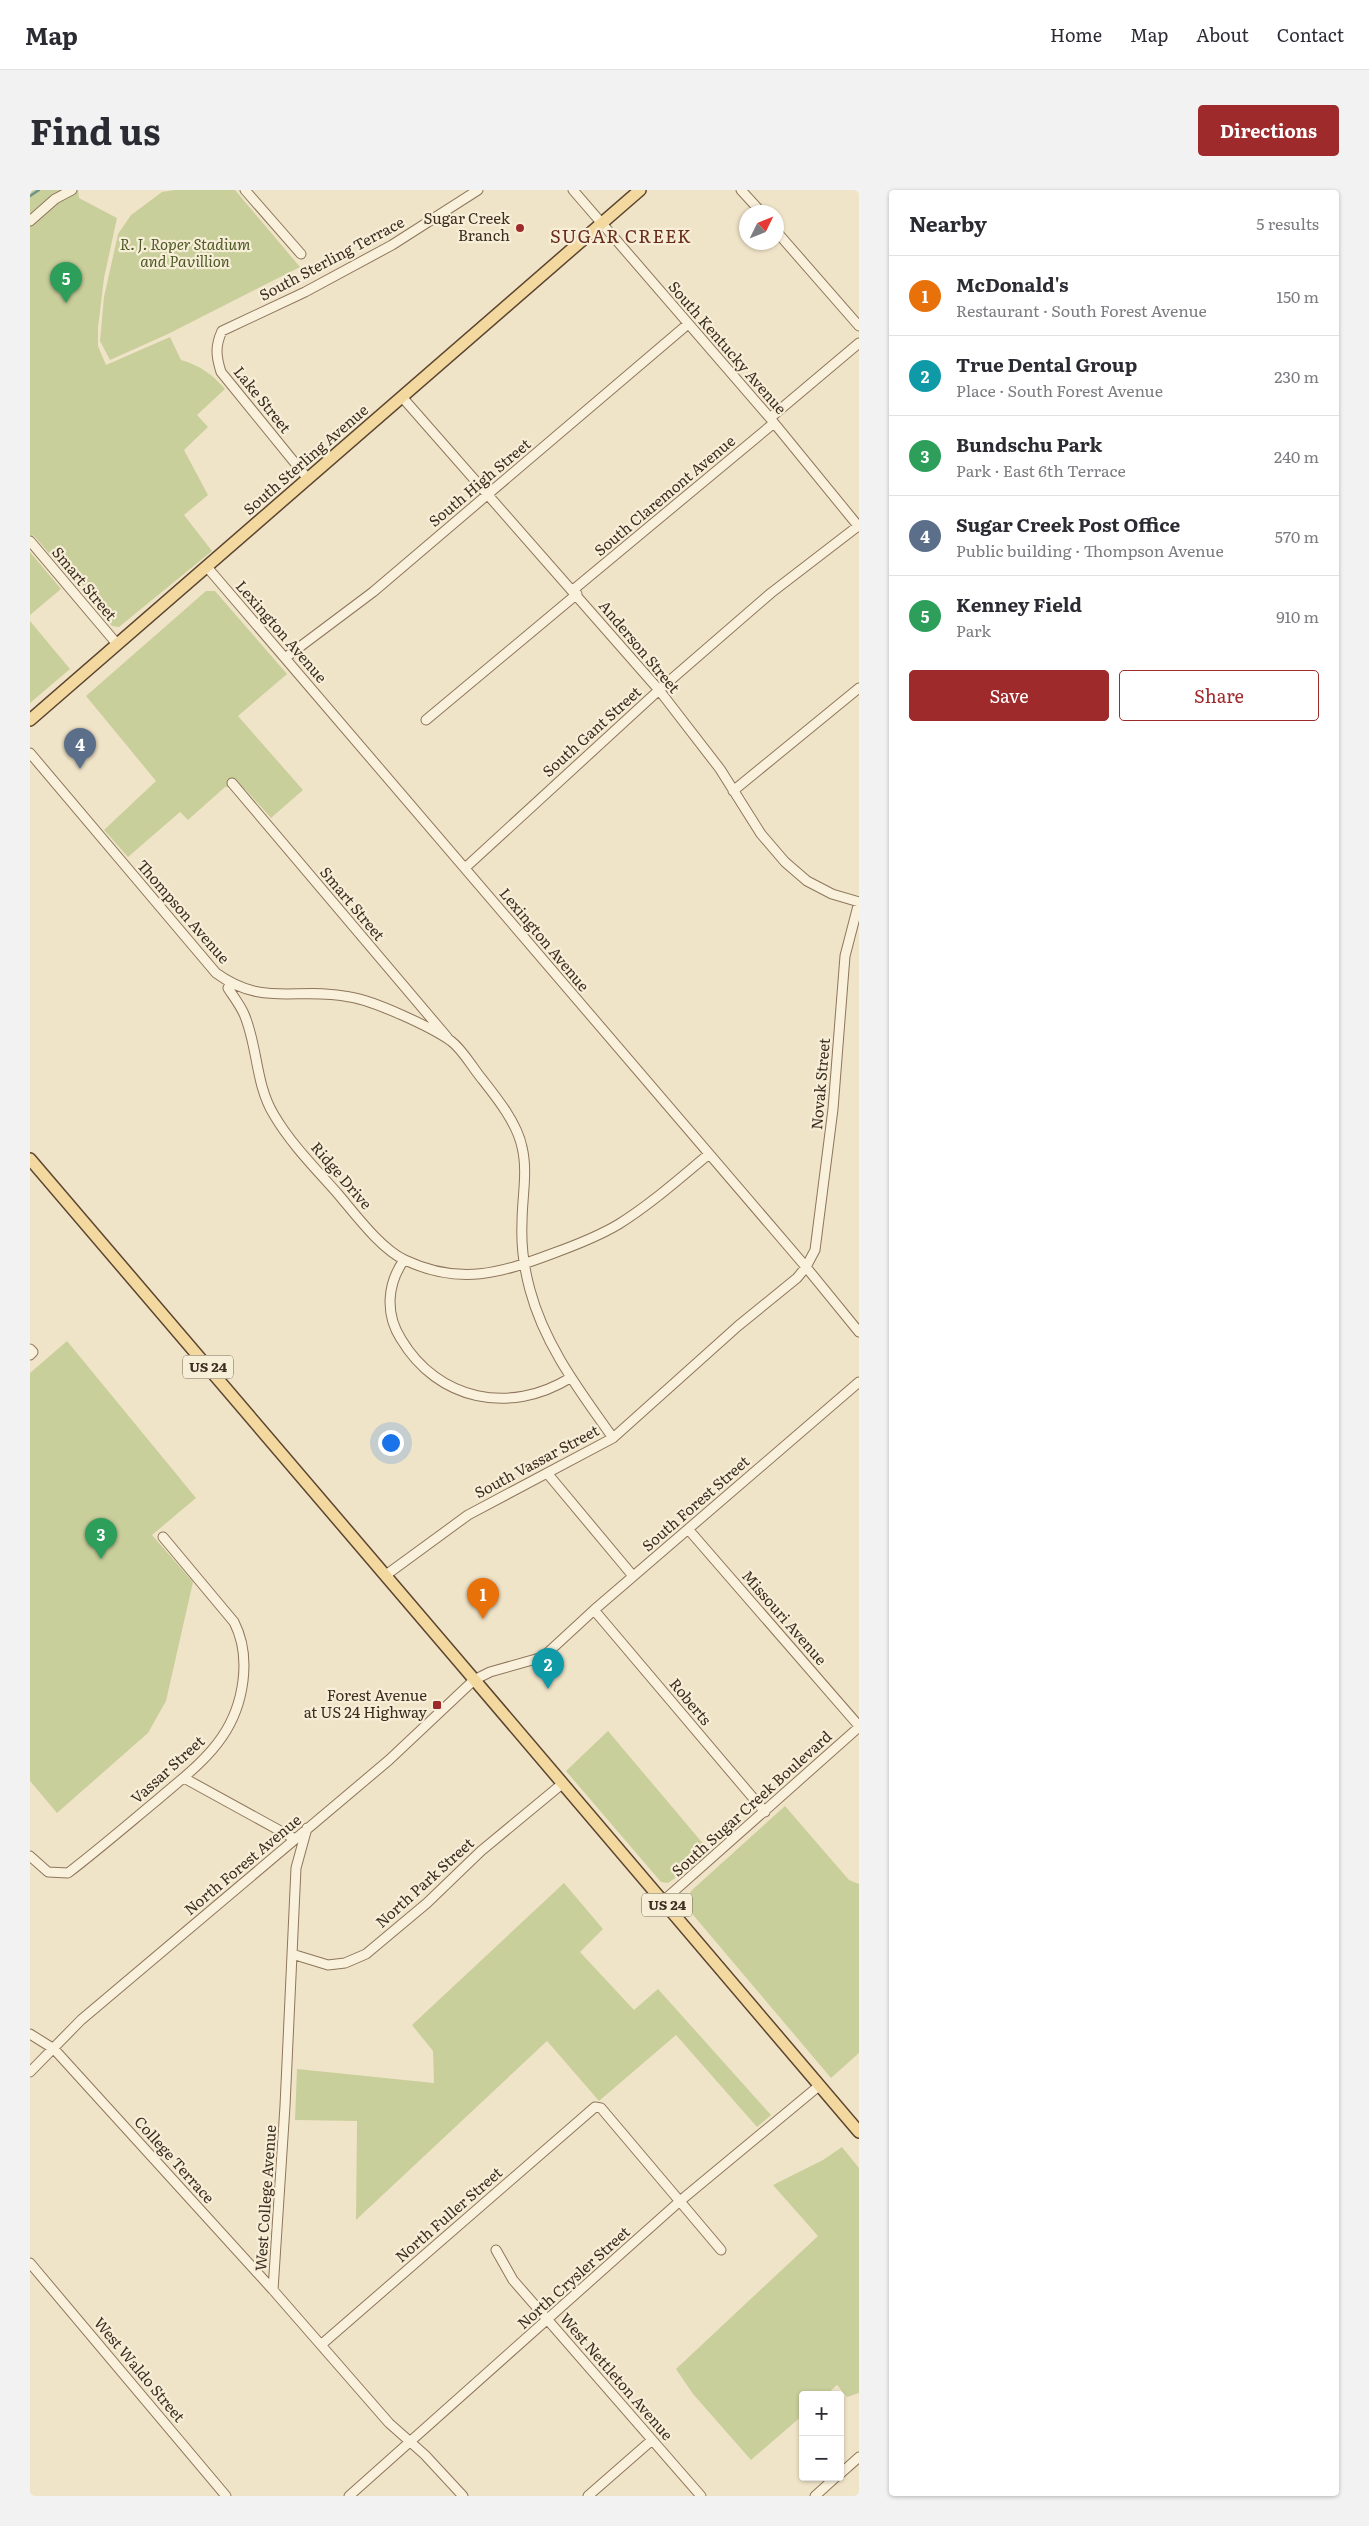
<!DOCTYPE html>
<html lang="en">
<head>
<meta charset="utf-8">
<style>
	body { margin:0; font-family:Literata,serif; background:#f2f2f3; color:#2b2b33 }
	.controls { position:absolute; right:15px; bottom:15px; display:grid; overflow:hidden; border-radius:5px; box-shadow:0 1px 4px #0004 }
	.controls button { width:45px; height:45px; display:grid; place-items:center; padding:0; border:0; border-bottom:1px solid #e1e1e2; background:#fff; color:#2b2b33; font:25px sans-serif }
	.compass { position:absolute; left:709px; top:15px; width:45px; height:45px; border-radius:50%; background:#fff; box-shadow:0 1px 4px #0004; rotate:47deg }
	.you { position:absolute; left:360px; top:1252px; width:18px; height:18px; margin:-12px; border:4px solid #fff; border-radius:50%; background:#1a73e8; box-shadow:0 0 0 8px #1a73e833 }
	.badge { display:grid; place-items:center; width:32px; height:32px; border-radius:50%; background:#9e2a2b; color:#fff; font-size:16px; font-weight:700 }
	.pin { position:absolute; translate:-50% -41px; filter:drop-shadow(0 1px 2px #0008) }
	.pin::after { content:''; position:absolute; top:26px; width:18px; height:15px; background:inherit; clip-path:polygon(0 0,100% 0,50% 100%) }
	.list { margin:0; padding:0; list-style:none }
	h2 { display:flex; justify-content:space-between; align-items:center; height:65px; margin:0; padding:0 20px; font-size:21px }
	h2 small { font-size:16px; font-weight:400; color:#7c7c81 }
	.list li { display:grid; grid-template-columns:32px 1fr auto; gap:15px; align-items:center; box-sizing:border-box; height:80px; padding:0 20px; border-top:1px solid #e1e1e2 }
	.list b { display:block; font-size:19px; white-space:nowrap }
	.list p { margin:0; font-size:16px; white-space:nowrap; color:#7c7c81 }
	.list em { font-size:16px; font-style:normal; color:#7c7c81 }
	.actions { display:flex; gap:10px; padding:15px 20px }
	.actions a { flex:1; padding:11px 0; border:1px solid #9e2a2b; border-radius:5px; text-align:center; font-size:18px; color:#9e2a2b }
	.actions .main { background:#9e2a2b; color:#fff }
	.map { position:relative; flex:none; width:829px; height:2306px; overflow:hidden; border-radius:5px }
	header { display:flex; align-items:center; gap:30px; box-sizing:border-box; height:70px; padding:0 25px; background:#fff; border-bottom:1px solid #e1e1e2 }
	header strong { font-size:24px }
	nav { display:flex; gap:28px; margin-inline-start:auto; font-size:18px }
	.intro { display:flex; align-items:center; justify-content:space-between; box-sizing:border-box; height:120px; padding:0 30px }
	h1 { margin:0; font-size:35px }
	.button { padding:12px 22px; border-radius:5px; background:#9e2a2b; color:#fff; font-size:18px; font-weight:700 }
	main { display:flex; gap:30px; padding:0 30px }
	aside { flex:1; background:#fff; border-radius:5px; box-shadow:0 1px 4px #0004 }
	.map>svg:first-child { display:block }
	.green { fill:#c9cf9b }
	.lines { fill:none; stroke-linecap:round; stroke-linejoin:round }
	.stream { stroke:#6f938a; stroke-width:2.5 }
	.minor-casing { stroke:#8d765c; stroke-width:11 }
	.major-casing { stroke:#5b4430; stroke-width:14 }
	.minor { stroke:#faf1dc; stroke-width:9 }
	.major { stroke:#f3d9a0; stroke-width:11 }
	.poi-dot { fill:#9e2a2b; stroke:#f7eed8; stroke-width:2 }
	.labels { text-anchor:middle; stroke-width:4.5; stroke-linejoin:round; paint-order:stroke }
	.shield { fill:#f7eed8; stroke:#756857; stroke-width:1 }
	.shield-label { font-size:14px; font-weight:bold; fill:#3d2e20 }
	.poi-label { font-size:15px; fill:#3d2e20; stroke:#f7eed8; text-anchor:end }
	.park-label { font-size:15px; font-style:italic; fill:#4d5a26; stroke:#f7eed8 }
	.street-label { font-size:15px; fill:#3d2e20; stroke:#f7eed8 }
	.quarter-label { font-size:18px; letter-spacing:1px; fill:#6b2e1e; stroke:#f7eed8 }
</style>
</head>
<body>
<header>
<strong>Map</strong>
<nav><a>Home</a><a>Map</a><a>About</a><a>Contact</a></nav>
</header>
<div class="intro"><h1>Find us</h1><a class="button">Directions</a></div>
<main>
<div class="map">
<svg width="829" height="2306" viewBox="0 0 829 2306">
	<rect width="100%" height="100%" fill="#f0e4c8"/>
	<path class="green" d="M0,0H48L49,8L87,28L74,88L68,138V156L76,175L140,147L151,170C171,176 182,184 195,199L167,225L178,237L154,260L178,305L154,325L182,361L89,437L82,436L4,346L0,345Z
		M144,0H205L270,77L138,144L80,170L70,151L74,107L88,44L101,25L132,2Z
		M0,362L31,399L0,425Z
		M176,401H185L257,484L208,526L273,600L241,628L215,599L195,597L158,630L150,622L98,667L74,640L126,591L56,506Z
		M0,431L40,479L0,513Z
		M37,1151L166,1308L122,1345L163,1392L136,1511L118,1543L27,1623L0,1591V1183Z
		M578,1541L681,1663L638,1693L631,1692L536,1581Z
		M755,1616L819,1690L829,1694V1863L801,1888L653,1713L662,1700Z
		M534,1693L573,1739L550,1762L604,1820L628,1799L741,1925L727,1937L646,1845L569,1911L517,1851L326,2030L327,1931L265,1930L267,1879L404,1893L403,1861L382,1835Z
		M812,1957L829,1978V2203L817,2207L807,2195L796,2205H773V2225L721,2270L663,2204L646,2179L788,2046L743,1995L793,1970Z"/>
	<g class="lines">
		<path class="stream" d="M0,6L9,0"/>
		<defs>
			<path id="minor" d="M215,0L271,64
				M543,0L740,228L829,337
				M711,0L731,22
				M0,31L25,9L42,0
				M746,41L829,136
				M372,207L629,500L690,579L731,644L755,672L777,691L802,704L829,712
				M740,228L829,153
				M278,289L191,182C186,166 185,156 192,141L275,102L362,55L448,0
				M0,351L87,454
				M177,377L776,1077L829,1142
				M543,400L744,233
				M255,468L343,402L658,134
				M396,530L547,404
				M0,563L186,783C234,818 267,796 320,807C345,811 401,837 421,851C433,860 442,877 452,889C467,908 487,933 492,957C498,982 492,1007 492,1033C491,1055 494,1078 500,1100C515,1156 550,1201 583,1248
				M202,593L417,847
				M703,601L829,498
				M435,678L629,500L741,403L828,336
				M201,793L198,798C203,806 210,815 214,824C228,856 225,894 244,925C261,954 286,979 308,1004C325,1024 351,1059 375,1070C430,1096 471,1083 524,1063C546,1055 569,1046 589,1034C621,1014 650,988 679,964
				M374,1070C357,1094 355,1124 371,1149C408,1211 480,1225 540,1188
				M0,1159L3,1162L0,1165
				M517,1283L603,1386
				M658,1339L829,1536
				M356,1385L438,1325L583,1248L708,1136L767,1088L776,1077L785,1060L803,919L815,766L829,712
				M564,1420L735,1622
				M154,1588L265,1649
				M277,1638L266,1678L255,1916L243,2100L359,2233L395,2265L433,2306
				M0,1666L18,1682L38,1683C68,1660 97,1635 126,1611C149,1591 175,1572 192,1547C214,1515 222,1467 204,1432L133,1347
				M633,1711L829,1537
				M262,1764L298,1775L315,1773L336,1764L397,1713L451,1661L532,1594
				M0,1844L24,1859L243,2100
				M0,1882L51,1830L359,1570L444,1490L460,1482L513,1467L564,1420L829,1192
				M466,2060L483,2090L671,2306
				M0,2073L196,2306
				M292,2154L565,1917L571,1918L691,2060
				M810,2284L829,2267
				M319,2306L650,2011L790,1895
				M558,2306L622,2250
				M785,2306L806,2287"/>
			<path id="major" d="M0,530L610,0
				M0,969C276,1293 554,1617 829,1942"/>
		</defs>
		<use href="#minor" class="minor-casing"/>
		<use href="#major" class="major-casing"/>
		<use href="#minor" class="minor"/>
		<use href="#major" class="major"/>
	</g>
	<g class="poi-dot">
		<circle cx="490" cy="38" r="5"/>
		<rect x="402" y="1510" width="10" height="10" rx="2.5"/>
	</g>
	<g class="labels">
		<g class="shield">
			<rect x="153" y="1165.5" width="50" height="23" rx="4"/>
			<rect x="612" y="1703.5" width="50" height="23" rx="4"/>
		</g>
		<g class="shield-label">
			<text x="178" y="1182">US 24</text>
			<text x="637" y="1720">US 24</text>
		</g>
		<g class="poi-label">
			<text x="480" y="34">Sugar Creek<tspan x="480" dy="17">Branch</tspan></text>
			<text x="397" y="1511">Forest Avenue<tspan x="397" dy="17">at US 24 Highway</tspan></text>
		</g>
		<g class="park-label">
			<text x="155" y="60">R. J. Roper Stadium<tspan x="155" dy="17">and Pavillion</tspan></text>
		</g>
		<g class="street-label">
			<text transform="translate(302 69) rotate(-28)" y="5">South Sterling Terrace</text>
			<text transform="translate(697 158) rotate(49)" y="5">South Kentucky Avenue</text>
			<text transform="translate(232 210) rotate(51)" y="5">Lake Street</text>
			<text transform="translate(276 270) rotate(-41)" y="5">South Sterling Avenue</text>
			<text transform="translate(450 293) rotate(-40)" y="5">South High Street</text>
			<text transform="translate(635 306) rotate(-40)" y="5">South Claremont Avenue</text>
			<text transform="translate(54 394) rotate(50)" y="5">Smart Street</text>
			<text transform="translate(251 442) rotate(49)" y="5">Lexington Avenue</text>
			<text transform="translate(609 457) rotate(50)" y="5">Anderson Street</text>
			<text transform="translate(562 542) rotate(-42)" y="5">South Gant Street</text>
			<text transform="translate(322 714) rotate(50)" y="5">Smart Street</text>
			<text transform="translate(153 722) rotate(49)" y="5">Thompson Avenue</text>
			<text transform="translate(514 750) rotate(50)" y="5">Lexington Avenue</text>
			<text transform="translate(791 894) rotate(-85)" y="5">Novak Street</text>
			<text transform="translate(311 986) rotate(49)" y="5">Ridge Drive</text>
			<text transform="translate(507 1272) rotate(-28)" y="5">South Vassar Street</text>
			<text transform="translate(666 1314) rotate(-41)" y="5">South Forest Street</text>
			<text transform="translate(754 1428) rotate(49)" y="5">Missouri Avenue</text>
			<text transform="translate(660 1512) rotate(50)" y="5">Roberts</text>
			<text transform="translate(138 1580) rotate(-42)" y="5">Vassar Street</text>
			<text transform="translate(722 1614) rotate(-42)" y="5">South Sugar Creek Boulevard</text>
			<text transform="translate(213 1675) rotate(-40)" y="5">North Forest Avenue</text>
			<text transform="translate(395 1693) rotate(-42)" y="5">North Park Street</text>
			<text transform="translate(144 1970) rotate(48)" y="5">College Terrace</text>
			<text transform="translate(236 2008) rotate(-86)" y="5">West College Avenue</text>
			<text transform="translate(419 2025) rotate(-41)" y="5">North Fuller Street</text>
			<text transform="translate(544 2088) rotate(-42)" y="5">North Crysler Street</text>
			<text transform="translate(109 2180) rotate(50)" y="5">West Waldo Street</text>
			<text transform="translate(586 2187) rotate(49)" y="5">West Nettleton Avenue</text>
		</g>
		<g class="quarter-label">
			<text x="591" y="53">SUGAR CREEK</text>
		</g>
	</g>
</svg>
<div class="controls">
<button>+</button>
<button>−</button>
</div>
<svg class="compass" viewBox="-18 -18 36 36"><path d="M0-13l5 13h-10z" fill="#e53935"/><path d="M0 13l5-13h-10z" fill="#7c7c81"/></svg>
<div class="you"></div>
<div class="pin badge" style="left:453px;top:1429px;background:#e8710a">1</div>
<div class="pin badge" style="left:518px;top:1499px;background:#0f9aa8">2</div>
<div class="pin badge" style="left:71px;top:1369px;background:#2e9e5b">3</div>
<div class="pin badge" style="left:50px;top:579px;background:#5c6f8a">4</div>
<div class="pin badge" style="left:36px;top:113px;background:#2e9e5b">5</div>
</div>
<aside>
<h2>Nearby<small>5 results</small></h2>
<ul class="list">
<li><span class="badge" style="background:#e8710a">1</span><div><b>McDonald's</b><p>Restaurant · South Forest Avenue</p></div><em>150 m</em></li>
<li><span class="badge" style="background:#0f9aa8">2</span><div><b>True Dental Group</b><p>Place · South Forest Avenue</p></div><em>230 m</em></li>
<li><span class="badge" style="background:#2e9e5b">3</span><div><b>Bundschu Park</b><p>Park · East 6th Terrace</p></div><em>240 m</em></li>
<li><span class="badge" style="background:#5c6f8a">4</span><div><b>Sugar Creek Post Office</b><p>Public building · Thompson Avenue</p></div><em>570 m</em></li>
<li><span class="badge" style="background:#2e9e5b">5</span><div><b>Kenney Field</b><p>Park</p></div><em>910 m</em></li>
</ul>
<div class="actions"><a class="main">Save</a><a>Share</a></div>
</aside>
</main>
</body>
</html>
